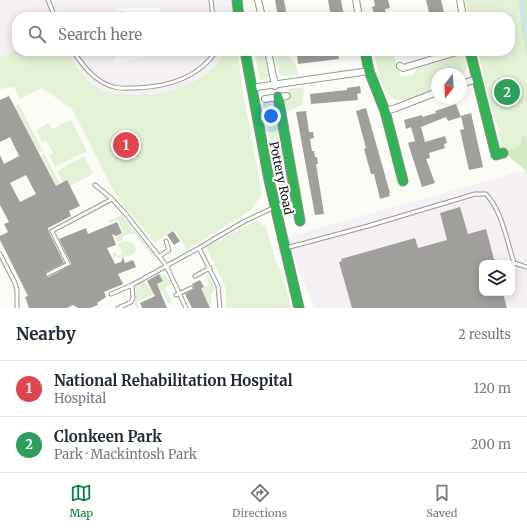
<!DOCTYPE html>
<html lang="en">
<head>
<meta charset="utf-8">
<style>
	body { margin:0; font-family:Merriweather,serif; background:#f2f2f3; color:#1f2937 }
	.controls { position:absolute; right:12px; bottom:12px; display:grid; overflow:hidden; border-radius:8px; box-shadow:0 2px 10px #0003 }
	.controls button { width:36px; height:36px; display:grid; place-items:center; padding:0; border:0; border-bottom:1px solid #e0e1e3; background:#fff; color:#1f2937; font:20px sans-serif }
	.compass { position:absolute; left:431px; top:68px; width:36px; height:36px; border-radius:50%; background:#fff; box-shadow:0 2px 10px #0003; rotate:197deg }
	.you { position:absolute; left:271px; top:116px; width:14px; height:14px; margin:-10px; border:3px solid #fff; border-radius:50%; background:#1a73e8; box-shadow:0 0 0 6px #1a73e833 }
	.badge { display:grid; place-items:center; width:26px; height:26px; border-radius:50%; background:#0b8043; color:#fff; font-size:13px; font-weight:700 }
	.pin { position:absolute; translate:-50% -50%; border:2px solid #fff; box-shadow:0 1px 4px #0006 }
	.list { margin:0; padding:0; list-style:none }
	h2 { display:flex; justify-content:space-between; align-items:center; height:52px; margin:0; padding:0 16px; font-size:17px }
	h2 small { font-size:13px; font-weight:400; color:#747a83 }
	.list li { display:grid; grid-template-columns:26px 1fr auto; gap:12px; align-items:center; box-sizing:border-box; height:56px; padding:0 16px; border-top:1px solid #e0e1e3 }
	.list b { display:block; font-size:15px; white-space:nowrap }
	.list p { margin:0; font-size:13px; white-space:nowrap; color:#747a83 }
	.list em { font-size:13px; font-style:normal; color:#747a83 }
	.icon { flex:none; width:22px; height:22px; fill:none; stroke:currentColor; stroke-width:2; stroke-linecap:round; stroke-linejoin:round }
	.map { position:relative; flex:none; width:527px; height:308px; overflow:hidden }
	.search { position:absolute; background:#fff; box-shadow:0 2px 10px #0003; left:12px; right:12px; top:12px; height:44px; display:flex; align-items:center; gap:10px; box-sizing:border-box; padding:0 14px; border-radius:16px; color:#747a83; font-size:15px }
	.sheet { height:164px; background:#fff }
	nav { display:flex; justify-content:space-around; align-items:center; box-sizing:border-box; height:56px; border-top:1px solid #e0e1e3; background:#fff; font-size:11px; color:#747a83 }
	nav a { display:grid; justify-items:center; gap:2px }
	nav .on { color:#0b8043 }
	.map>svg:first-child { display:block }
	.industrial { fill:#f5f0f3; fill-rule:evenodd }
	.green { fill:#e3f2d7 }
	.forest { fill:#d3eac5 }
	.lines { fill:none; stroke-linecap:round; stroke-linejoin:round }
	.stream { stroke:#cde3f6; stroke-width:2.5 }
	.building { fill:#a09f9c; fill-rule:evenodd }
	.lane-casing { stroke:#979795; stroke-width:5 }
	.street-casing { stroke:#979795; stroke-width:8 }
	.fast-casing { stroke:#8d8d8b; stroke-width:11 }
	.lane { stroke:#fffffe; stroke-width:3 }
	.street { stroke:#fffffe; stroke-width:6 }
	.fast { stroke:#30b455; stroke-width:9 }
	.labels { text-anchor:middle; stroke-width:4; stroke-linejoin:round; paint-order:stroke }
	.street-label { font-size:12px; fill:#111; stroke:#fff }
</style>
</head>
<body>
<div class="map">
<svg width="527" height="308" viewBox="0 0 527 308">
	<rect width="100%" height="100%" fill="#fcfcf7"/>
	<path class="industrial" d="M0,0H231L233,9L231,14L223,17H161L160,8H115V17H17V50L0,57Z
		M67,51H116L115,63L171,51H224L219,61L211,69L189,84L176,90L153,95L133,96L112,93L97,88L76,67Z
		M526,170L527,175V308H315L297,267L287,237ZM482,263H512V293H482Z"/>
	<path class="green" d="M465,0H527V175L525,170L502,150L498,127L490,106L478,51H510V17H469Z
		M17,50V51H67C73,62 87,82 98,88C105,92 114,93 121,94C152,98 180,92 205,74C213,68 221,61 224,51H238L242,87L262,194L251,210L187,250L174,229L155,243L113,193L114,192L72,109L42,88L20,99L14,87L0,89V57Z
		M255,51H263L269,77L263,80L259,79Z
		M374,51H389L394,56L401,77L413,75L417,68L461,55L466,56L468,65L461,79V74H437V89C427,92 412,100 402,100C380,102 377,66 374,51Z
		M288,56L295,62L299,75L281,76L277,68L275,57Z
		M304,87L303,101L302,105L285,113V102L289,100L288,89Z
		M263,102L269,103L274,106L283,153L282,157L279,159L285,185L289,188L290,197L289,200H285L280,198Z
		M19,104L43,151L39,152L15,106Z
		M71,120L87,151L55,167L49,155L53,153L46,140L42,142L36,130L48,123L52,128L54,129L61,124Z
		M44,153L62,188L59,190L41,155Z
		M84,156L93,174L66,188L57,171Z
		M122,215L155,256L153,257L134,233L123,236V240L117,242L115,237L123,233L118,220L110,223L109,220Z
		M256,221L266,227L276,263L281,271L291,308H226V291L224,284L206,247Z
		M126,241L133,243L136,248L135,253L132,255L118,259L116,256L114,257L112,253L115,252L118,256L122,254L120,248L117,244Z
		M159,274L166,275L171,285L165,288L173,305L172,306L171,303L168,304L162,291L137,302L139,308H137L134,304L136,298V286L145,281L150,289L163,281Z
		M205,276L207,275L210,277L215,289L211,294V306H210L201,288L209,285Z"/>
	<path class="forest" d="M519,0H527V59L522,35Z
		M527,136V175L525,170L507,154L510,149L516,148L521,144L522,137Z"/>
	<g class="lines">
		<path class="stream" d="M522,0L527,35"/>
	</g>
	<path class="building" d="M275,0H284L287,17H278Z
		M328,0H341L344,16L340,17H331Z
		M374,0H388L390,8L385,9L387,17H377L376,13L374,14L372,7L375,6Z
		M426,0H441L445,17H430Z
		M308,51V54L337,51L339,59L298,64L297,55H301V52Z
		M360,86L361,93L357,94L358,100L311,104L310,94L347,90V88Z
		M9,96L56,186L67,180L80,206L69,211L71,216L48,228L49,232L64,263L46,272V276L49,277L71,265V263L59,239L86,228L88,234L117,222L122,233L116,236L112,234L116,245L107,248L115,264L121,262L123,257L125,263L133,260L136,267L118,274L123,284L104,292L106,297L97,303L98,305L90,308H78L73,305L67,308H29L25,297L28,296L0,240V236L8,232L4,224L9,222L0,205V155L4,164L19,156L10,137L0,142V100ZM26,175L36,194L20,202L10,183Z
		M456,104L461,117L448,121L446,117L421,127L425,142L445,136L447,143L444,144L445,148L429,153L430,158L426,159L435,183L422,187L408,143L415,141L411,127L406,129L404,120L422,115V117L436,113L435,111Z
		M366,108L390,193H389L390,196L380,199L374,174H371L364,149L366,148L356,111Z
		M306,111L309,132H313L314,138L310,139L312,151H314L315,157H317L318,164H316L324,214L315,215L296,112Z
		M471,113L483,167L469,170L460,130L464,129L461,116Z
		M460,207L468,234L486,229L495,263H482V293H503L507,308H352L339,262L342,261L341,259L415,238L418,248L447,240L440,213Z
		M173,231L180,241L174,245L167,235Z
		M159,274L163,281L157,284L167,308H142L140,303L155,296L147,281Z
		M200,280L204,287L201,288L210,308H192L185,294L194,289L192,284Z"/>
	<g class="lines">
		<defs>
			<path id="lane" d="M48,0L55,17
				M211,0L213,17
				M122,14V17
				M73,51C83,66 95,82 114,87C120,89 129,88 135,88C166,87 199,78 216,51
				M95,185L112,199
				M199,248L218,286L220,308
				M286,248L368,226L475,194H486C502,211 507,241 514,263L527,267
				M0,254L15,283L17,290V308
				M160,256L169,250L166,241
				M48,274L68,264L52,231L112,199L124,212L166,265L186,308
				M195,276L210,268
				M111,294L132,285
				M176,295L191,288
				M118,308L131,302L133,298L132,285L199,248L243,222L275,207"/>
			<path id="street" d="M258,0L262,17
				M356,0L359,17
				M460,0L463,17
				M268,51L275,86
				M400,66L403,68L460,51
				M461,84L477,79
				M251,88L369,71
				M265,99L287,96
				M385,111L396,108L437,92
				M275,207L297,204"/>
			<path id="fast" d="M237,0L239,17
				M245,51L269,180L299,308
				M365,51L369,71L385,111L403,181
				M470,51L496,155L503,153
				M278,97L300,221"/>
		</defs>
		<use href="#lane" class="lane-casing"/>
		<use href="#street" class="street-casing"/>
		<use href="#fast" class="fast-casing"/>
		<use href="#lane" class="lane"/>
		<use href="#street" class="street"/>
		<use href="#fast" class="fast"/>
	</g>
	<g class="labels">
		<g class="street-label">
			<text transform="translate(281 178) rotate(78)" y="4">Pottery Road</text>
		</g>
	</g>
</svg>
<div class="controls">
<button><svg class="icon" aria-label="layers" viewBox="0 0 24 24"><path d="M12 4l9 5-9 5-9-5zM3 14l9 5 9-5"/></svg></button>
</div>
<svg class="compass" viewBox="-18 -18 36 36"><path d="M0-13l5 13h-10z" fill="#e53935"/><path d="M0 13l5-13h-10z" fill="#747a83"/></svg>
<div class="you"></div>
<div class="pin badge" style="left:126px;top:145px;background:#e0444e">1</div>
<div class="pin badge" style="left:507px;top:92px;background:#2e9e5b">2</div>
<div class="search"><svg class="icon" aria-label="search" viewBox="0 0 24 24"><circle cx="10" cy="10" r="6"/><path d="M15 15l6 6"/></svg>Search here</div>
</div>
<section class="sheet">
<h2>Nearby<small>2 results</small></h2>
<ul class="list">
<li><span class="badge" style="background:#e0444e">1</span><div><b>National Rehabilitation Hospital</b><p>Hospital</p></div><em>120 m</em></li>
<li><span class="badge" style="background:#2e9e5b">2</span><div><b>Clonkeen Park</b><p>Park · Mackintosh Park</p></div><em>200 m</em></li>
</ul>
</section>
<nav>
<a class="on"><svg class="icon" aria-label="map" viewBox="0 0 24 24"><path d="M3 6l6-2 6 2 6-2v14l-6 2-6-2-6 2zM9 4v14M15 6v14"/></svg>Map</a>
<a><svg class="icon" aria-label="directions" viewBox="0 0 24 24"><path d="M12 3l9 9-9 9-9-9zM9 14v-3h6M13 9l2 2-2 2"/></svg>Directions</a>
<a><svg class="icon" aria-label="saved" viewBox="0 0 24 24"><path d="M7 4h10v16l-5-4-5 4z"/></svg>Saved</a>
</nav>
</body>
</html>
